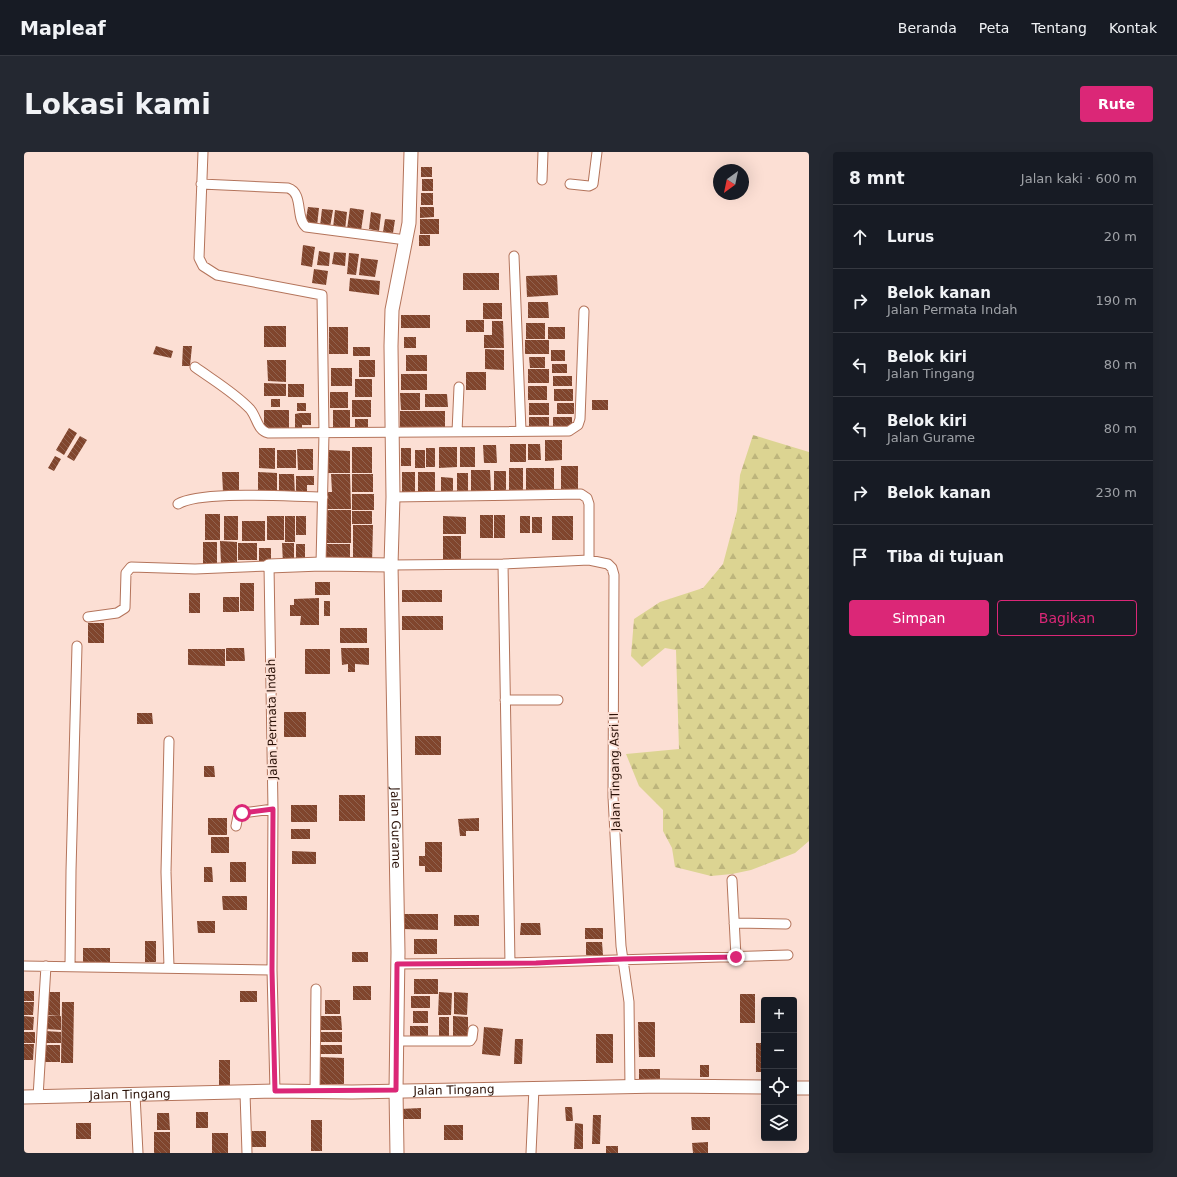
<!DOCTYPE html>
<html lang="id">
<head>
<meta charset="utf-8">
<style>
	body { margin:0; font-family:"DejaVu Sans",sans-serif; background:#242831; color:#f1f3f6 }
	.controls { position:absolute; right:12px; bottom:12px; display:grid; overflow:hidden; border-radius:4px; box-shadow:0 4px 16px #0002 }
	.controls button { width:36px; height:36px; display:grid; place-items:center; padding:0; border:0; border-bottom:1px solid #363941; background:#171b24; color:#f1f3f6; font:20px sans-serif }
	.compass { position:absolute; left:689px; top:12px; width:36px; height:36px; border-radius:50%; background:#171b24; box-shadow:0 4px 16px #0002; rotate:213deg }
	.stop { position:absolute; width:12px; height:12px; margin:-9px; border:3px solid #db2777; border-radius:50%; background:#fff }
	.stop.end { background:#db2777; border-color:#fff; box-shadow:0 1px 4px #0008 }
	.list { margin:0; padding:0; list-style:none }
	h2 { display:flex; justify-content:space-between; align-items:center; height:52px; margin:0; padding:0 16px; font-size:17px }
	h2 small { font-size:13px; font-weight:400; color:#9ea1a6 }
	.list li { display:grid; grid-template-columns:26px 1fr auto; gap:12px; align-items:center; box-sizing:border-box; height:64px; padding:0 16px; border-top:1px solid #363941 }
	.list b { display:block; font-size:15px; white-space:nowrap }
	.list p { margin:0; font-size:13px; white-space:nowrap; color:#9ea1a6 }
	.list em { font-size:13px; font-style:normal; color:#9ea1a6 }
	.actions { display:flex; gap:8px; padding:12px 16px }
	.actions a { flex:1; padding:9px 0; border:1px solid #db2777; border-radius:4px; text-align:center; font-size:14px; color:#db2777 }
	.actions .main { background:#db2777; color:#fff }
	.icon { flex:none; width:22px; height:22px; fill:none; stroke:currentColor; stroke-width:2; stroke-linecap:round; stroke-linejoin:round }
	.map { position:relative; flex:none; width:785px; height:1001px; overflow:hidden; border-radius:4px }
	header { display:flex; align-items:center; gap:24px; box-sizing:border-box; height:56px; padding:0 20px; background:#171b24; border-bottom:1px solid #363941 }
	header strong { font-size:19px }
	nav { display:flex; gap:22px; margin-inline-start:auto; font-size:14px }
	.intro { display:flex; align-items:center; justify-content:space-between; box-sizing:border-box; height:96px; padding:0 24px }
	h1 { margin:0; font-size:28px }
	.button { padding:10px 18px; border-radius:4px; background:#db2777; color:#fff; font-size:14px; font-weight:700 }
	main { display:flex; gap:24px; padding:0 24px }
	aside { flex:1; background:#171b24; border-radius:4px; box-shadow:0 4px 16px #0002 }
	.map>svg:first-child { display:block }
	.forest { fill:url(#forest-firs) }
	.building { fill:url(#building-back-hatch) }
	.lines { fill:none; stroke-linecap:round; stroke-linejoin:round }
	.street-casing { stroke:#b4745b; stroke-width:11 }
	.secondary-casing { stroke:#b4745b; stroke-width:15 }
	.street { stroke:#fff; stroke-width:9 }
	.secondary { stroke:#fff; stroke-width:13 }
	.route { stroke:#db2777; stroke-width:5 }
	.labels { text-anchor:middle; stroke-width:4; stroke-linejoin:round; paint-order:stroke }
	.street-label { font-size:12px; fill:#2a1107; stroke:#fcdfd4 }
</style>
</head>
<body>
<header>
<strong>Mapleaf</strong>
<nav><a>Beranda</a><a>Peta</a><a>Tentang</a><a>Kontak</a></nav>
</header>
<div class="intro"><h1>Lokasi kami</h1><a class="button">Rute</a></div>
<main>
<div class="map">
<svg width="785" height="1001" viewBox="0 0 785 1001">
	<defs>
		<pattern id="forest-firs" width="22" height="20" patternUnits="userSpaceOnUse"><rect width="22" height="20" fill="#dcd492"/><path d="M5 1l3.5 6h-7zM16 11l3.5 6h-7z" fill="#bdb57c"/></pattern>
		<pattern id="building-back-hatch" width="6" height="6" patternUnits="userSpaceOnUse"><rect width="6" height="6" fill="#80452d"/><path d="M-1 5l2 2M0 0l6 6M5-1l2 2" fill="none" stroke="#90624f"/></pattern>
	</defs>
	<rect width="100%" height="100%" fill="#fcdfd4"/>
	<path class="forest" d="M729,283L785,300V689L771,701L727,718L708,722L687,724L651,715L648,696L639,679V658L615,634L602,602L655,597L652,498L641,496L618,515L607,504L610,467L636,450L679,436L699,412L713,359L716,323Z"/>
	<path class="building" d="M397,15H408V25H397Z
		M398,27H409V39H398Z
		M397,41H409V53H397Z
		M284,55L295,56L293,74L281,72Z
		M396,55H410V65L396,66Z
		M326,56L340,58L337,79L323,77Z
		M298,57L309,58L306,75L296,74Z
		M311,58L323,60L321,78L309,76Z
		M347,60L357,62L355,79L345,77Z
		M361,67L371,68L369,81L359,80Z
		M396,67H415V82H396Z
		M395,83H406V94H395Z
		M279,93L291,95L288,115L277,113Z
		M295,99L306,101L305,114L293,113Z
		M310,100L322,101L321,114L308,112Z
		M325,101L335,102L332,123L323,122Z
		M337,106L354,108L351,125L335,123Z
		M290,117L304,119L302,133L288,131Z
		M439,121H475V138H439Z
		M533,123L534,143L503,145L502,124Z
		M326,126L356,129L355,143L325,139Z
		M504,150H524L525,166H504Z
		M459,151H478V167H459Z
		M377,163H406V176H377Z
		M442,168H460V180H442Z
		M468,169H479L480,196H460V183H468Z
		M502,171H521V187H502Z
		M240,174H262V195H240Z
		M305,175H324V202H305Z
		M524,175H541V187H524Z
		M380,185H392V196H380Z
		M501,188H525V202H501Z
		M132,194L149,199L147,206L129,202Z
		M159,194H168L166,214H158Z
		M329,195H346V204H329Z
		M461,197L480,198V218L461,217Z
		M527,198H541V209H527Z
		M382,203H403V219H382Z
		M505,205H521V216H506Z
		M243,208H262V230L244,229Z
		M335,208H351V225H335Z
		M528,212H543V221H528Z
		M307,216H328V234H307Z
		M504,217H525V231H504Z
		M442,220H462V238H442Z
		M377,222H403V238H377Z
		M529,224H548V234H529Z
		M331,227H348V245H331Z
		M240,231L262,232V244H240Z
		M264,232H280V245H264Z
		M504,234H523V248H504Z
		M530,237H549V249H530Z
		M306,240H324V256H306Z
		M376,241H396V258H377Z
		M401,242H423L424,255H401Z
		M247,247H256V255H247Z
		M328,248H347V265H328Z
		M568,248H584V258H568Z
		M273,251H282V259H273Z
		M505,251H525V263H505Z
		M533,251H550V262H533Z
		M240,258H265V277H240Z
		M309,258H326V277H309Z
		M376,259H421V276H376Z
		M276,261H287V273H278V278H271V262Z
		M505,265H525V277H505Z
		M529,265H548V275H529Z
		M331,267H344V279H331Z
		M45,276L53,281L40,303L32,298Z
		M56,284L63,288L50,309L43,305Z
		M521,288H538V308L521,309Z
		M486,292H502V310H486Z
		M504,292H516L517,308H504Z
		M459,293H472L473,311H460Z
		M328,295H348V321H328Z
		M415,295H433V315L415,316Z
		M436,295H451V315H436Z
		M235,296H251V317L235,316Z
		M377,296H387V314H377Z
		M402,296H411V315H402Z
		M273,297H289V318H274Z
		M253,298H272V316H253Z
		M304,298L326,299V321H304Z
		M391,298H401V316H391Z
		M31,304L37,307L30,319L24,316Z
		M537,314H554V338H537Z
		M485,316H499V338H485Z
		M502,316H530V339H502Z
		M447,318H466L467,339H447Z
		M470,319H482V340H470Z
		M198,320H215V340H199Z
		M234,320L253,321V343H234Z
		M378,320H391V342H378Z
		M394,320H411V340H394Z
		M433,321H444V339H433Z
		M255,322H270L271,343H255Z
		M307,322H326L327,357H302L301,340H308Z
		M328,322H349V340H328Z
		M272,324H290V333H283V344H272Z
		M417,325L429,326V339H417Z
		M328,342H350V358H328Z
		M301,358H327V391H300Z
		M328,359H348V372H328Z
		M181,362H196V388H181Z
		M456,363H469V386H456Z
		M470,363H481V386H470Z
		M200,364H214V388H200Z
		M243,364H260V388H243Z
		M261,364H271V390H261Z
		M272,364H282V383H272Z
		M419,364L442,365V382H419Z
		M496,364H506V381H496Z
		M528,364H549V388H528Z
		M508,365H518V381H508Z
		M218,369H241V389H218Z
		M329,373H349L348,412H329Z
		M419,384H437V412H419Z
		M196,389L213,390V413L197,412Z
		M179,390H193V415H179Z
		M214,391H233V408H214Z
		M258,391H270V412H259Z
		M272,392H281V409L272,408Z
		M300,392H326V411H312V405H301Z
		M235,396H247V410H235Z
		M291,430H306V443H291Z
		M216,431H230V459H216Z
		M378,438H418V450H378Z
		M165,441H176V461H165Z
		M199,445H215V460H199Z
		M295,446V473H276L277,464H266V453H270V447Z
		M300,449H306V464H300Z
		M378,464H419V478H378Z
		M64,471H80V491H64Z
		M316,476H343V491H316Z
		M202,496H220L221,509H202Z
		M317,496H345V513L331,512V520H324V512L318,513Z
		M164,497H201V514L164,513Z
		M281,497H306V522H281Z
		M260,560H282V585H260Z
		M113,561H128L129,572H113Z
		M391,584H417V603H391Z
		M180,614H190L191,625H180Z
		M315,643H341V669H315Z
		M267,653H293V670H267Z
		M184,666H203V683H184Z
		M455,666V679H442V684H436L434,667Z
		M267,677H286V687H267Z
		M187,685H205V701H187Z
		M401,690H418V720H401V714H395V704H401Z
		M268,699L292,700V712H268Z
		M206,710H222V730H206Z
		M180,715H188L189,730H180Z
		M198,744H223V758H199Z
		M377,762H414V778L378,777Z
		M430,763H455V774H430Z
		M173,769H191V781H174Z
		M497,771H516L517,783H496Z
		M561,776H579V787H561Z
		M390,787H413V802H390Z
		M121,789H132V810H121Z
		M562,790H578L579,803H562Z
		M59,796H86V812H59Z
		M328,800H344V810H328Z
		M390,827H414V842H390Z
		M329,834H347V848H329Z
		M0,839H10V849H0Z
		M216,839H233V850H216Z
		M21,840H36V864L20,863Z
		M415,840L428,841L427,863H414Z
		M430,840L444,841L443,863L430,862Z
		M716,842H731V871H716Z
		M387,844H406V856H387Z
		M301,848H316V862H301Z
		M0,850H10L9,863H0Z
		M38,850H50L49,911H37Z
		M389,859H404V871H389Z
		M0,864L10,865L9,878H0Z
		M21,864H37V878L21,877Z
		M292,864H317L318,878H292Z
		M429,864L444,865V888H429Z
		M415,865H425V887H415Z
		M614,870H631V905H615Z
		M386,874H404V886H386Z
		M460,875L479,877L476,904L458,902Z
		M21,879L37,880V891H20Z
		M0,880H11V891H0Z
		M292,880H318V890H292Z
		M572,882H589V911H572Z
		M491,887H499L498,912H490Z
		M732,891H740V920H732Z
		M0,892H10L9,908H0Z
		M20,893H36V910H20Z
		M296,893H318V902H296Z
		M296,905L320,906V932H296Z
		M195,908H206V939H195Z
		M676,913H685V925H676Z
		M615,917H636V927H615Z
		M541,955H548L549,969H542Z
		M397,956V967H376V957Z
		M172,960H184V976H172Z
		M133,961H145L146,978H133Z
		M569,963H577L576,992H568Z
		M667,965H686V978H668Z
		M287,968H298V999H287Z
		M52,971H67V987H52Z
		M551,971L559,972V997H550Z
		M420,973H439V988H420Z
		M228,979H242V995H228Z
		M130,980H146V1001H130Z
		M188,981H204V1001H188Z
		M684,990V1001H669L668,991Z
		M582,994H594V1001H582Z"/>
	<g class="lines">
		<defs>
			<path id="street" d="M179,0L175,106L179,114L193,123L298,143L300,281L297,412
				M518,28L519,0
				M177,32L264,36C280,41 271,66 282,75L382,88
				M546,32L565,34L569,32L573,0
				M490,104L497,279
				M171,215C189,228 211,241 226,257C233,265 233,278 244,281L545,279L554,273L556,267L560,159
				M433,280L435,235
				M369,345L557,342L563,346L565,352V408
				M154,352C178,338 266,345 299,345
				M367,413L479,412L565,408L584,412L588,416L590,423L589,645L597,794L605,850L606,935
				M64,465L93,461L101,456L102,421L107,415L171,417L245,414L249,657L248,818L251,939
				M481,548H534
				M145,589L142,720L145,815
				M212,674L214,664L218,661L249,657
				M708,728L712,805
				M710,771L762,772
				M486,811L764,803
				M373,812L486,811L479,412
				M0,814L248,818
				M46,814L47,719L53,494
				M372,889H446L448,886L449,878
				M291,940L292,837
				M221,941L223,1001
				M111,943L114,1001
				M14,945L22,814
				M507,1001L510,936"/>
			<g id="secondary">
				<path id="s1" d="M367,413L374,800L372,938L373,1001"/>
				<path d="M245,414L297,412L367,413L369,345L367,194L368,158L385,71L387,0"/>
				<path d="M770,936H785"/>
				<path id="s2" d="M0,945L251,939L328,940L637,934L740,935"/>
			</g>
		</defs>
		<use href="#street" class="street-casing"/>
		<use href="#secondary" class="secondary-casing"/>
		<use href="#street" class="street"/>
		<use href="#secondary" class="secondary"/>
	</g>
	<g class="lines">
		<path class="route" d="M218,661L249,657L248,818L251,939L372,938L373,812L512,811L599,807L712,805"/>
	</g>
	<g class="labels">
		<g class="street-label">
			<text transform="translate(248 567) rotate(-91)" y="4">Jalan Permata Indah</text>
			<text transform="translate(591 620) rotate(-91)" y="4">Jalan Tingang Asri II</text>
			<text dy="4" stroke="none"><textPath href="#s1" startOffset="263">Jalan Gurame</textPath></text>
			<text dy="4" stroke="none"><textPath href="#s2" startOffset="430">Jalan Tingang</textPath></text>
			<text dy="4" stroke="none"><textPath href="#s2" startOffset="106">Jalan Tingang</textPath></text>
		</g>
	</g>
</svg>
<div class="controls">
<button>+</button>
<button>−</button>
<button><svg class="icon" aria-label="locate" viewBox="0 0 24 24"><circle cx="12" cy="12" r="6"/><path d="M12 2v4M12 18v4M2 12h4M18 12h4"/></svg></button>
<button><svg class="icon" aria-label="layers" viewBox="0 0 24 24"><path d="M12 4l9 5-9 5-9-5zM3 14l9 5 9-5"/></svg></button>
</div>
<svg class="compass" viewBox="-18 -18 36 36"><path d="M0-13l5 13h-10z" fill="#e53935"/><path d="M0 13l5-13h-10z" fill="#9ea1a6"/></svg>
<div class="stop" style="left:218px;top:661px"></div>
<div class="stop end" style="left:712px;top:805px"></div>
</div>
<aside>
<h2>8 mnt<small>Jalan kaki · 600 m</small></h2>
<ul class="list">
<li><svg class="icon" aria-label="ahead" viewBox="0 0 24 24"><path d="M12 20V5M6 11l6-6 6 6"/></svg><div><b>Lurus</b></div><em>20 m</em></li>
<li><svg class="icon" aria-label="right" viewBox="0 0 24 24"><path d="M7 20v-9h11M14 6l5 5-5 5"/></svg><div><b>Belok kanan</b><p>Jalan Permata Indah</p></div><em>190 m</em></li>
<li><svg class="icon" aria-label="left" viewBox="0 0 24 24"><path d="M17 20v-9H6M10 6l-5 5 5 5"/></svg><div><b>Belok kiri</b><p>Jalan Tingang</p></div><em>80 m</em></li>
<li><svg class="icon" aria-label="left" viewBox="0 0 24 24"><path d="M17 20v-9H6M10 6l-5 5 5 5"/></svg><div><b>Belok kiri</b><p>Jalan Gurame</p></div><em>80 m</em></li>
<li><svg class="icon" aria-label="right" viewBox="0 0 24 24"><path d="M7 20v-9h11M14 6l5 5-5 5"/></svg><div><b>Belok kanan</b></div><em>230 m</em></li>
<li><svg class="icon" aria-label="arrive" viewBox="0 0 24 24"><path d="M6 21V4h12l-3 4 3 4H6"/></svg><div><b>Tiba di tujuan</b></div></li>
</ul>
<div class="actions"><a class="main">Simpan</a><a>Bagikan</a></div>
</aside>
</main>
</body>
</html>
